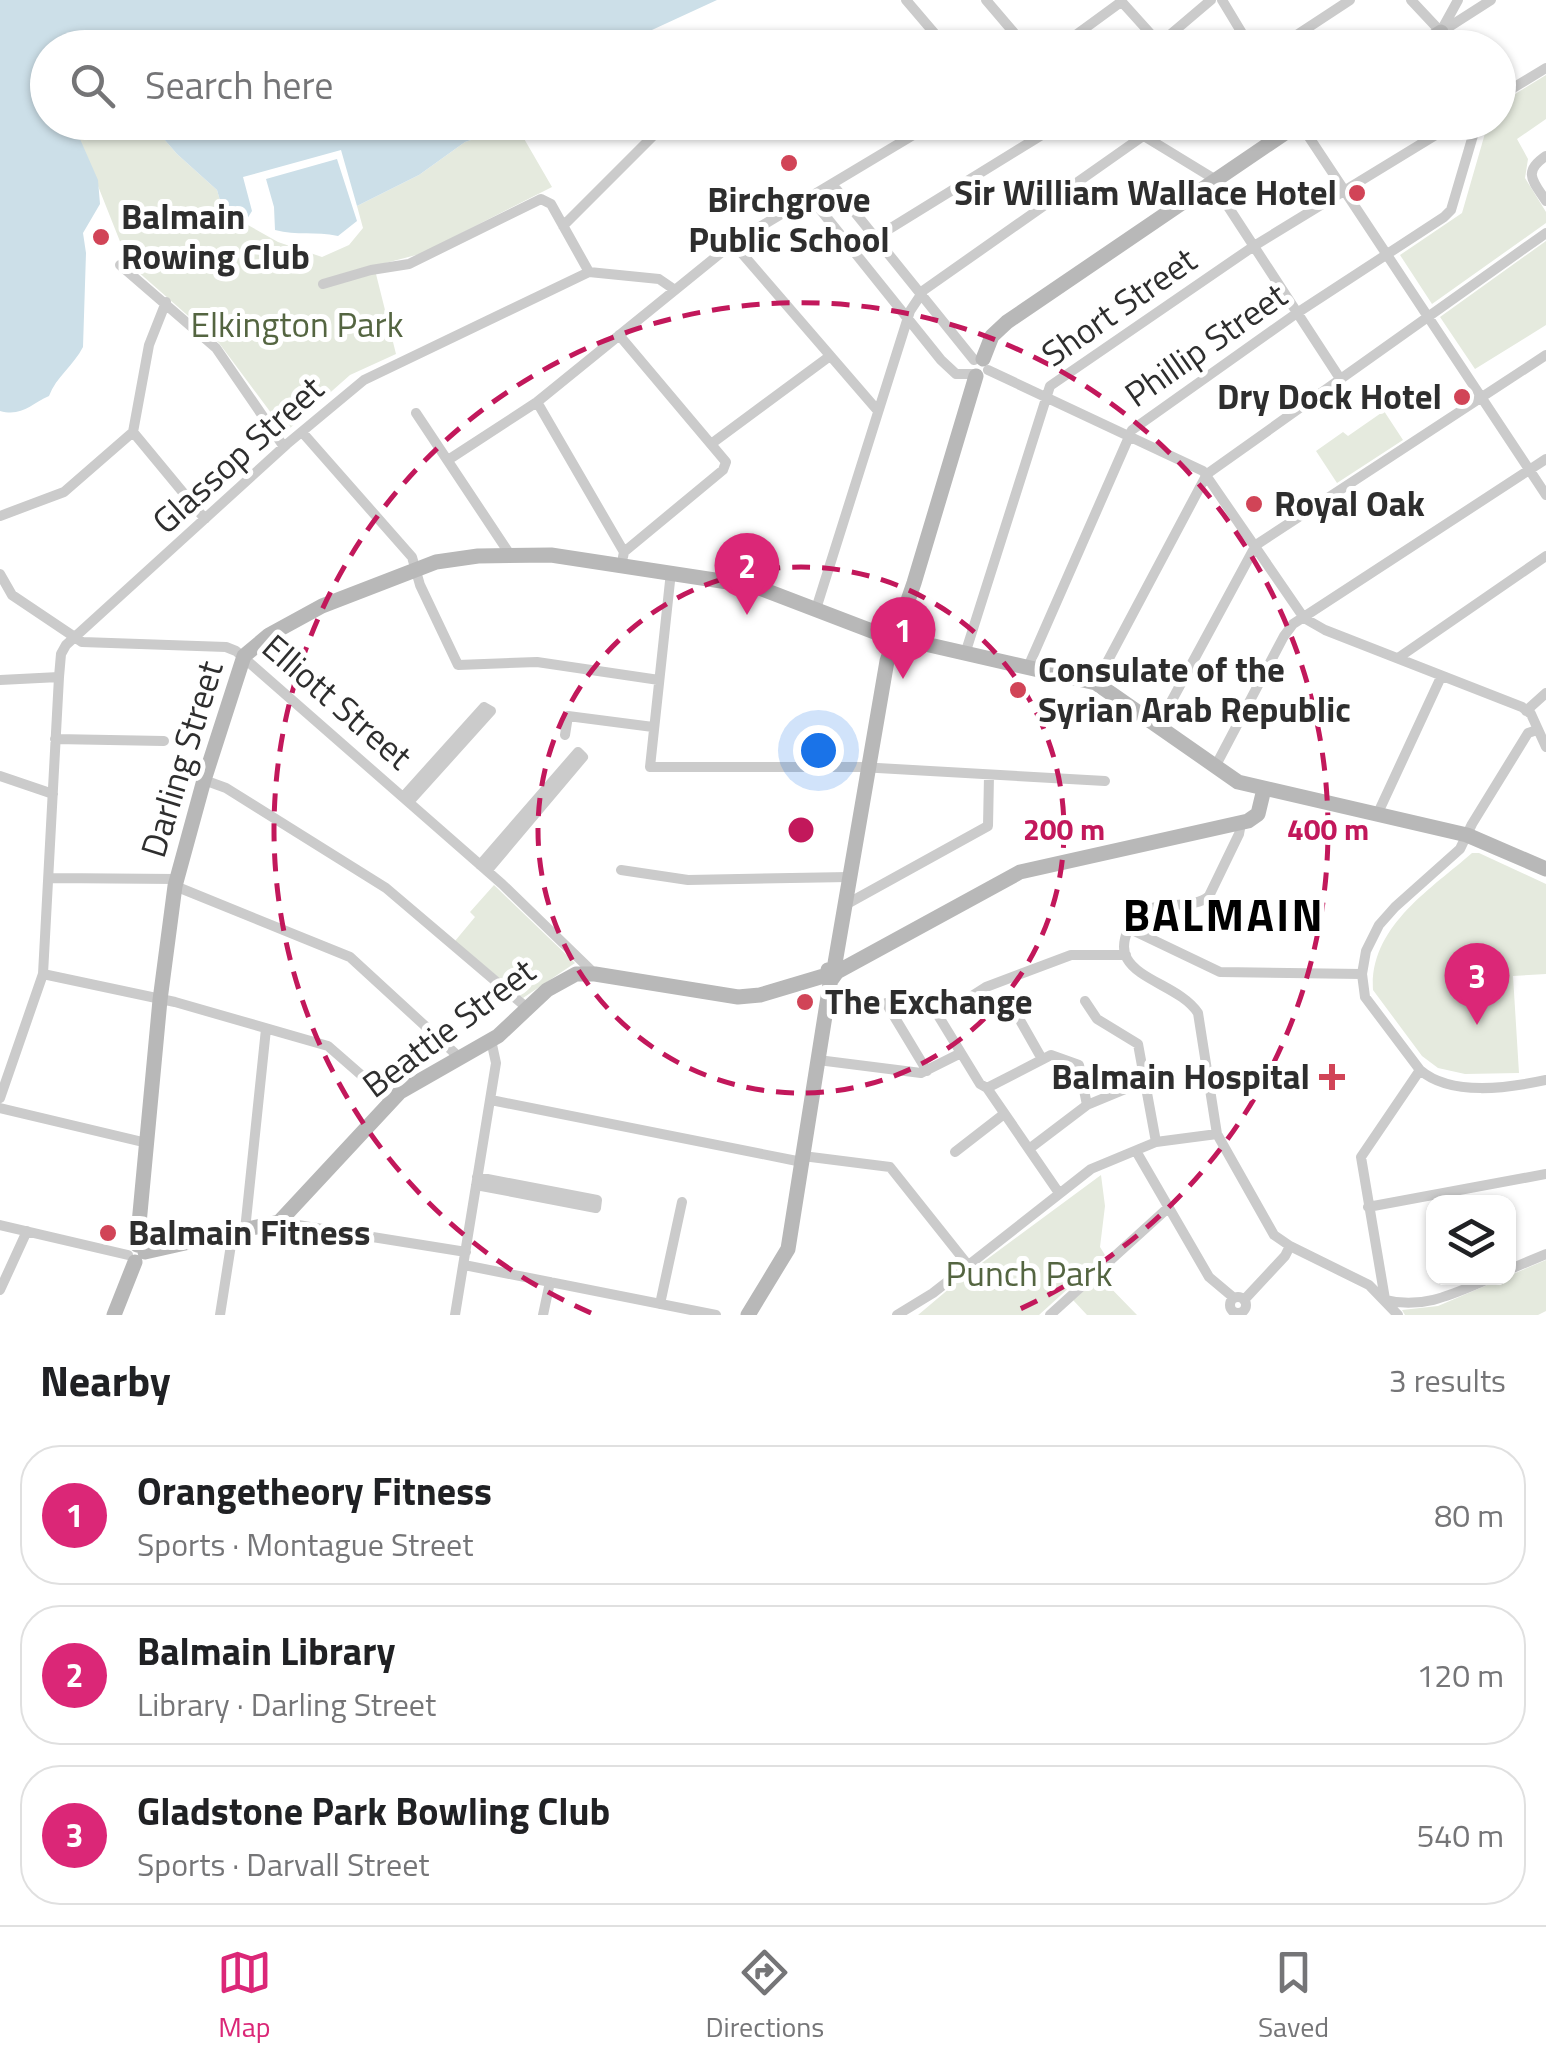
<!DOCTYPE html>
<html lang="en">
<head>
<meta charset="utf-8">
<style>
	body { margin:0; font-family:"Titillium Web",sans-serif; background:#f6f6f6; color:#202124 }
	.controls { position:absolute; right:30px; bottom:30px; display:grid; overflow:hidden; border-radius:20px; box-shadow:0 2px 8px #0004 }
	.controls button { width:90px; height:90px; display:grid; place-items:center; padding:0; border:0; border-bottom:2px solid #e0e0e0; background:#fff; color:#202124; font:50px sans-serif }
	.you { position:absolute; left:818px; top:750px; width:35px; height:35px; margin:-25px; border:8px solid #fff; border-radius:50%; background:#1a73e8; box-shadow:0 0 0 15px #1a73e833 }
	.badge { display:grid; place-items:center; width:65px; height:65px; border-radius:50%; background:#db2777; color:#fff; font-size:32px; font-weight:700 }
	.pin { position:absolute; translate:-50% -82px; filter:drop-shadow(0 2px 5px #0008) }
	.pin::after { content:''; position:absolute; top:52px; width:35px; height:30px; background:inherit; clip-path:polygon(0 0,100% 0,50% 100%) }
	.list { margin:0; padding:0; list-style:none }
	h2 { display:flex; justify-content:space-between; align-items:center; height:130px; margin:0; padding:0 40px; font-size:42px }
	h2 small { font-size:32px; font-weight:400; color:#757577 }
	.list li { display:grid; grid-template-columns:65px 1fr auto; gap:30px; align-items:center; box-sizing:border-box; height:140px; margin:0 20px 20px; padding:0 20px; border:2px solid #e0e0e0; border-radius:40px }
	.list b { display:block; font-size:38px; white-space:nowrap }
	.list p { margin:0; font-size:32px; white-space:nowrap; color:#757577 }
	.list em { font-size:32px; font-style:normal; color:#757577 }
	.icon { flex:none; width:55px; height:55px; fill:none; stroke:currentColor; stroke-width:2; stroke-linecap:round; stroke-linejoin:round }
	.map { position:relative; flex:none; width:1546px; height:1315px; overflow:hidden }
	.search { position:absolute; background:#fff; box-shadow:0 2px 8px #0004; left:30px; right:30px; top:30px; height:110px; display:flex; align-items:center; gap:25px; box-sizing:border-box; padding:0 35px; border-radius:55px; color:#757577; font-size:38px }
	.sheet { height:610px; background:#fff }
	nav { display:flex; justify-content:space-around; align-items:center; box-sizing:border-box; height:140px; border-top:2px solid #e0e0e0; background:#fff; font-size:28px; color:#757577 }
	nav a { display:grid; justify-items:center; gap:5px }
	nav .on { color:#db2777 }
	.map>svg:first-child { display:block }
	.green { fill:#e5eade }
	.water { fill:#ccdfe8 }
	.lines { fill:none; stroke-linecap:round; stroke-linejoin:round }
	.street { stroke:#cbcbcb; stroke-width:10 }
	.secondary { stroke:#b8b8b8; stroke-width:15 }
	.ring { fill:none; stroke:#c2185b; stroke-width:5; stroke-dasharray:18 12 }
	.poi-dot { fill:#d14457; stroke:#fff; stroke-width:4 }
	.labels { text-anchor:middle; stroke-width:10; stroke-linejoin:round; paint-order:stroke }
	.poi-label { font-size:35px; font-weight:bold; fill:#2e2e2e; stroke:#fff; text-anchor:start }
	.street-label { font-size:35px; fill:#2e2e2e; stroke:#fff }
	.park-label { font-size:35px; fill:#546541; stroke:#fff }
	.district-label { font-size:45px; font-weight:bold; letter-spacing:2.5px; fill:#000; stroke:#fff }
	.centre { fill:#c2185b; stroke:#fff; stroke-width:5 }
	.ring-label { font-size:30px; text-anchor:middle; font-weight:bold; fill:#c2185b; stroke:#fff; stroke-width:10; stroke-linejoin:round; paint-order:stroke }
</style>
</head>
<body>
<div class="map">
<svg width="1546" height="1315" viewBox="0 0 1546 1315">
	<rect width="100%" height="100%" fill="#fff"/>
	<path class="green" d="M1546,75V119L1517,139L1528,159L1525,178L1546,212V223L1432,304L1400,255L1462,213L1488,123L1498,122L1499,104Z
		M73,123H150L177,154L217,190L223,211L278,242L322,257L349,245L363,228L357,206L419,175L465,142L498,131L509,134L519,130L552,187L420,254L374,266L396,354L350,375L289,429H283L219,343L136,270L125,267L121,244Z
		M1546,241V325L1475,369L1440,317Z
		M1384,411L1403,440L1337,483L1316,451L1343,432L1348,436Z
		M1472,853H1479L1546,884V974L1513,976L1519,1073L1465,1074L1438,1068L1422,1056L1373,990C1369,927 1431,889 1472,853Z
		M494,885L575,963L523,998L455,941L475,917L470,912Z
		M1101,1175L1105,1206L1100,1247L1105,1255L1039,1315H918L963,1277Z
		M1546,1260V1311L1538,1315H1405L1402,1310L1438,1306Z
		M1100,1277L1137,1315H1087L1073,1300Z"/>
	<path class="water" d="M0,0H717L615,47L48,48V122L73,123L98,180L100,204L83,233L86,253L83,347C74,365 56,377 49,396C31,404 22,417 0,411Z
		M150,123H532L500,135L497,131L465,142L419,175L357,206L341,150L243,177L252,211L247,219L240,222L223,211L217,190L177,154Z
		M337,159L357,221L338,236C315,231 297,236 275,230L274,207L266,179Z"/>
	<g class="lines">
		<path class="street" d="M906,0L947,48
			M986,0L1027,48
			M1120,0L1158,42
			M1222,0L1251,48
			M1411,0L1441,32
			M1441,31L1458,0
			M1441,32L1491,0
			M1158,42L1165,39L1211,0
			M1058,48L1121,2
			M1277,48L1350,0
			M1498,97L1546,68
			M1121,122L1216,180
			M1299,122L1546,495
			M1546,156C1522,172 1533,181 1546,201
			M1212,182L1341,380
			M832,184L974,360
			M811,198L941,360L956,374H973
			M563,226L667,122
			M733,243L878,411
			M852,252L1063,122
			M120,265L216,348L284,447
			M323,284L371,270L409,264L541,199L551,204L589,272
			M619,335L726,462L723,470L624,552
			M988,370L1203,471L1304,618L1325,630L1522,707L1531,714L1546,747
			M537,402L624,552L623,557
			M416,413L511,556
			M133,432L149,345L166,302
			M133,432L205,519
			M302,432L412,557L420,585L458,665L537,662L659,680
			M711,444L830,356
			M448,460L537,402L733,243L935,122
			M0,516L64,492L133,432
			M671,572L650,767H860L1105,781
			M0,574L12,595L82,642L226,647L236,651L502,884L595,974
			M816,609L910,311L924,290L1163,122
			M965,654L1050,386L1254,246L1457,122
			M1398,658L1546,556
			M1028,667L1132,430L1297,313L1444,217L1451,210L1477,122
			M0,680L59,677
			M1096,683L1207,474L1546,233
			M1526,711L1546,693
			M1158,726L1256,545L1546,355
			M565,735L568,716L653,727
			M55,739L164,741
			M1215,767L1284,636L1293,624L1546,459
			M0,776L53,794
			M204,780L226,788L386,888L526,1007
			M403,797L484,707
			M409,802L491,711L484,707
			M1377,815L1441,677
			M1241,823L1239,834L1209,896C1193,910 1165,900 1139,912C1090,977 1174,976 1198,1013L1217,1134L1274,1235L1290,1246L1369,1285L1398,1315
			M480,865L578,752
			M621,870L688,880L849,877
			M487,871L583,757L578,752
			M49,878L176,879
			M175,886L350,957L460,1058
			M845,905L988,826L989,776
			M1128,928L1220,972L1362,974
			M43,974L175,1002L328,1046L391,1101
			M1085,1001L1097,1019L1138,1044L1156,1142
			M886,1003L927,1071
			M1021,1022L1042,1059
			M818,1060L921,1073L961,1053
			M1420,1070C1451,1097 1509,1088 1546,1080
			M987,1088L1051,1055L1079,1065L1087,1105
			M0,1098L43,974L59,677L61,654L66,645L287,444L364,380L589,272L659,279L675,290
			M491,1100L802,1162
			M0,1108L147,1143
			M1029,1149L1087,1105L1145,1081
			M1136,1151L1209,1277L1234,1298
			M955,1152L1004,1114
			M803,1156L890,1167L968,1265
			M477,1177L597,1200L596,1208
			M476,1185L596,1208
			M1059,1193L987,1088L980,1084L939,1017L986,987L1071,955H1126
			M1368,1207L1546,1174
			M279,1222L466,1252
			M0,1225L128,1255
			M245,1230L266,1029
			M464,1265L716,1315
			M1508,1270L1546,1254
			M0,1290L27,1231
			M1230 1305a8 8 0 1 1 16 0a8 8 0 1 1-16 0Z
			M1385,1299L1361,1157L1420,1070L1365,997L1362,974L1366,951L1379,925L1395,907L1460,849L1472,824L1528,733L1537,730
			M1244,1300L1285,1256L1290,1246
			M1386,1300C1424,1310 1457,1292 1491,1278
			M660,1304L682,1202
			M220,1315L233,1232
			M455,1315L496,1063L491,1040
			M543,1315L550,1282
			M897,1315L933,1293L1091,1169L1156,1142L1217,1134
			M1050,1315L1169,1207"/>
		<path class="secondary" d="M1416,48L1441,32
			M983,359L992,336L1007,322L1301,122
			M827,975L828,970L834,969L887,661L914,583L976,376
			M832,979L837,972L1020,872L1248,821L1258,814L1264,789
			M137,1245L160,1000L175,886L204,780L244,656L269,635L322,606L436,562L478,556L551,555L754,586L877,633L1096,683L1238,782L1467,835L1546,869
			M145,1252L279,1222L400,1092L498,1036L547,990L576,974H595L738,997L760,995L827,975
			M114,1315L135,1262
			M748,1315L788,1249L831,978"/>
	</g>
	<g class="ring">
		<circle cx="801" cy="830" r="263"/>
		<path d="M591 1313A527 527 0 1 1 1011 1313"/>
	</g>
	<g class="poi-dot">
		<circle cx="789" cy="163" r="10"/>
		<circle cx="1357" cy="193" r="10"/>
		<circle cx="101" cy="237" r="10"/>
		<circle cx="1462" cy="397" r="10"/>
		<circle cx="1254" cy="504" r="10"/>
		<circle cx="1018" cy="690" r="10"/>
		<circle cx="805" cy="1002" r="10"/>
		<path d="M1327 1062h10v10h10v10h-10v10h-10v-10h-10v-10h10z"/>
		<circle cx="108" cy="1233" r="10"/>
	</g>
	<g class="labels">
		<g class="poi-label">
			<text x="1337" y="205" text-anchor="end">Sir William Wallace Hotel</text>
			<text x="789" y="212" text-anchor="middle">Birchgrove<tspan x="789" dy="40">Public School</tspan></text>
			<text x="121" y="229">Balmain<tspan x="121" dy="40">Rowing Club</tspan></text>
			<text x="1442" y="409" text-anchor="end">Dry Dock Hotel</text>
			<text x="1274" y="516">Royal Oak</text>
			<text x="1038" y="682">Consulate of the<tspan x="1038" dy="40">Syrian Arab Republic</tspan></text>
			<text x="825" y="1014">The Exchange</text>
			<text x="1310" y="1089" text-anchor="end">Balmain Hospital</text>
			<text x="128" y="1245">Balmain Fitness</text>
		</g>
		<g class="street-label">
			<text transform="translate(1119 307) rotate(-35)" y="12">Short Street</text>
			<text transform="translate(1206 345) rotate(-35)" y="12">Phillip Street</text>
			<text transform="translate(238 455) rotate(-42)" y="12">Glassop Street</text>
			<text transform="translate(337 702) rotate(41)" y="12">Elliott Street</text>
			<text transform="translate(182 759) rotate(-73)" y="12">Darling Street</text>
			<text transform="translate(449 1028) rotate(-37)" y="12">Beattie Street</text>
		</g>
		<g class="park-label">
			<text x="297" y="337">Elkington Park</text>
			<text x="1029" y="1286">Punch Park</text>
		</g>
		<g class="district-label">
			<text x="1224" y="931">BALMAIN</text>
		</g>
	</g>
	<circle cx="801" cy="830" r="15" class="centre"/>
	<g class="ring-label">
		<text x="1064" y="840">200 m</text>
		<text x="1328" y="840">400 m</text>
	</g>
</svg>
<div class="controls">
<button><svg class="icon" aria-label="layers" viewBox="0 0 24 24"><path d="M12 4l9 5-9 5-9-5zM3 14l9 5 9-5"/></svg></button>
</div>
<div class="you"></div>
<div class="pin badge" style="left:903px;top:679px">1</div>
<div class="pin badge" style="left:747px;top:615px">2</div>
<div class="pin badge" style="left:1477px;top:1025px">3</div>
<div class="search"><svg class="icon" aria-label="search" viewBox="0 0 24 24"><circle cx="10" cy="10" r="6"/><path d="M15 15l6 6"/></svg>Search here</div>
</div>
<section class="sheet">
<h2>Nearby<small>3 results</small></h2>
<ul class="list">
<li><span class="badge">1</span><div><b>Orangetheory Fitness</b><p>Sports · Montague Street</p></div><em>80 m</em></li>
<li><span class="badge">2</span><div><b>Balmain Library</b><p>Library · Darling Street</p></div><em>120 m</em></li>
<li><span class="badge">3</span><div><b>Gladstone Park Bowling Club</b><p>Sports · Darvall Street</p></div><em>540 m</em></li>
</ul>
</section>
<nav>
<a class="on"><svg class="icon" aria-label="map" viewBox="0 0 24 24"><path d="M3 6l6-2 6 2 6-2v14l-6 2-6-2-6 2zM9 4v14M15 6v14"/></svg>Map</a>
<a><svg class="icon" aria-label="directions" viewBox="0 0 24 24"><path d="M12 3l9 9-9 9-9-9zM9 14v-3h6M13 9l2 2-2 2"/></svg>Directions</a>
<a><svg class="icon" aria-label="saved" viewBox="0 0 24 24"><path d="M7 4h10v16l-5-4-5 4z"/></svg>Saved</a>
</nav>
</body>
</html>
